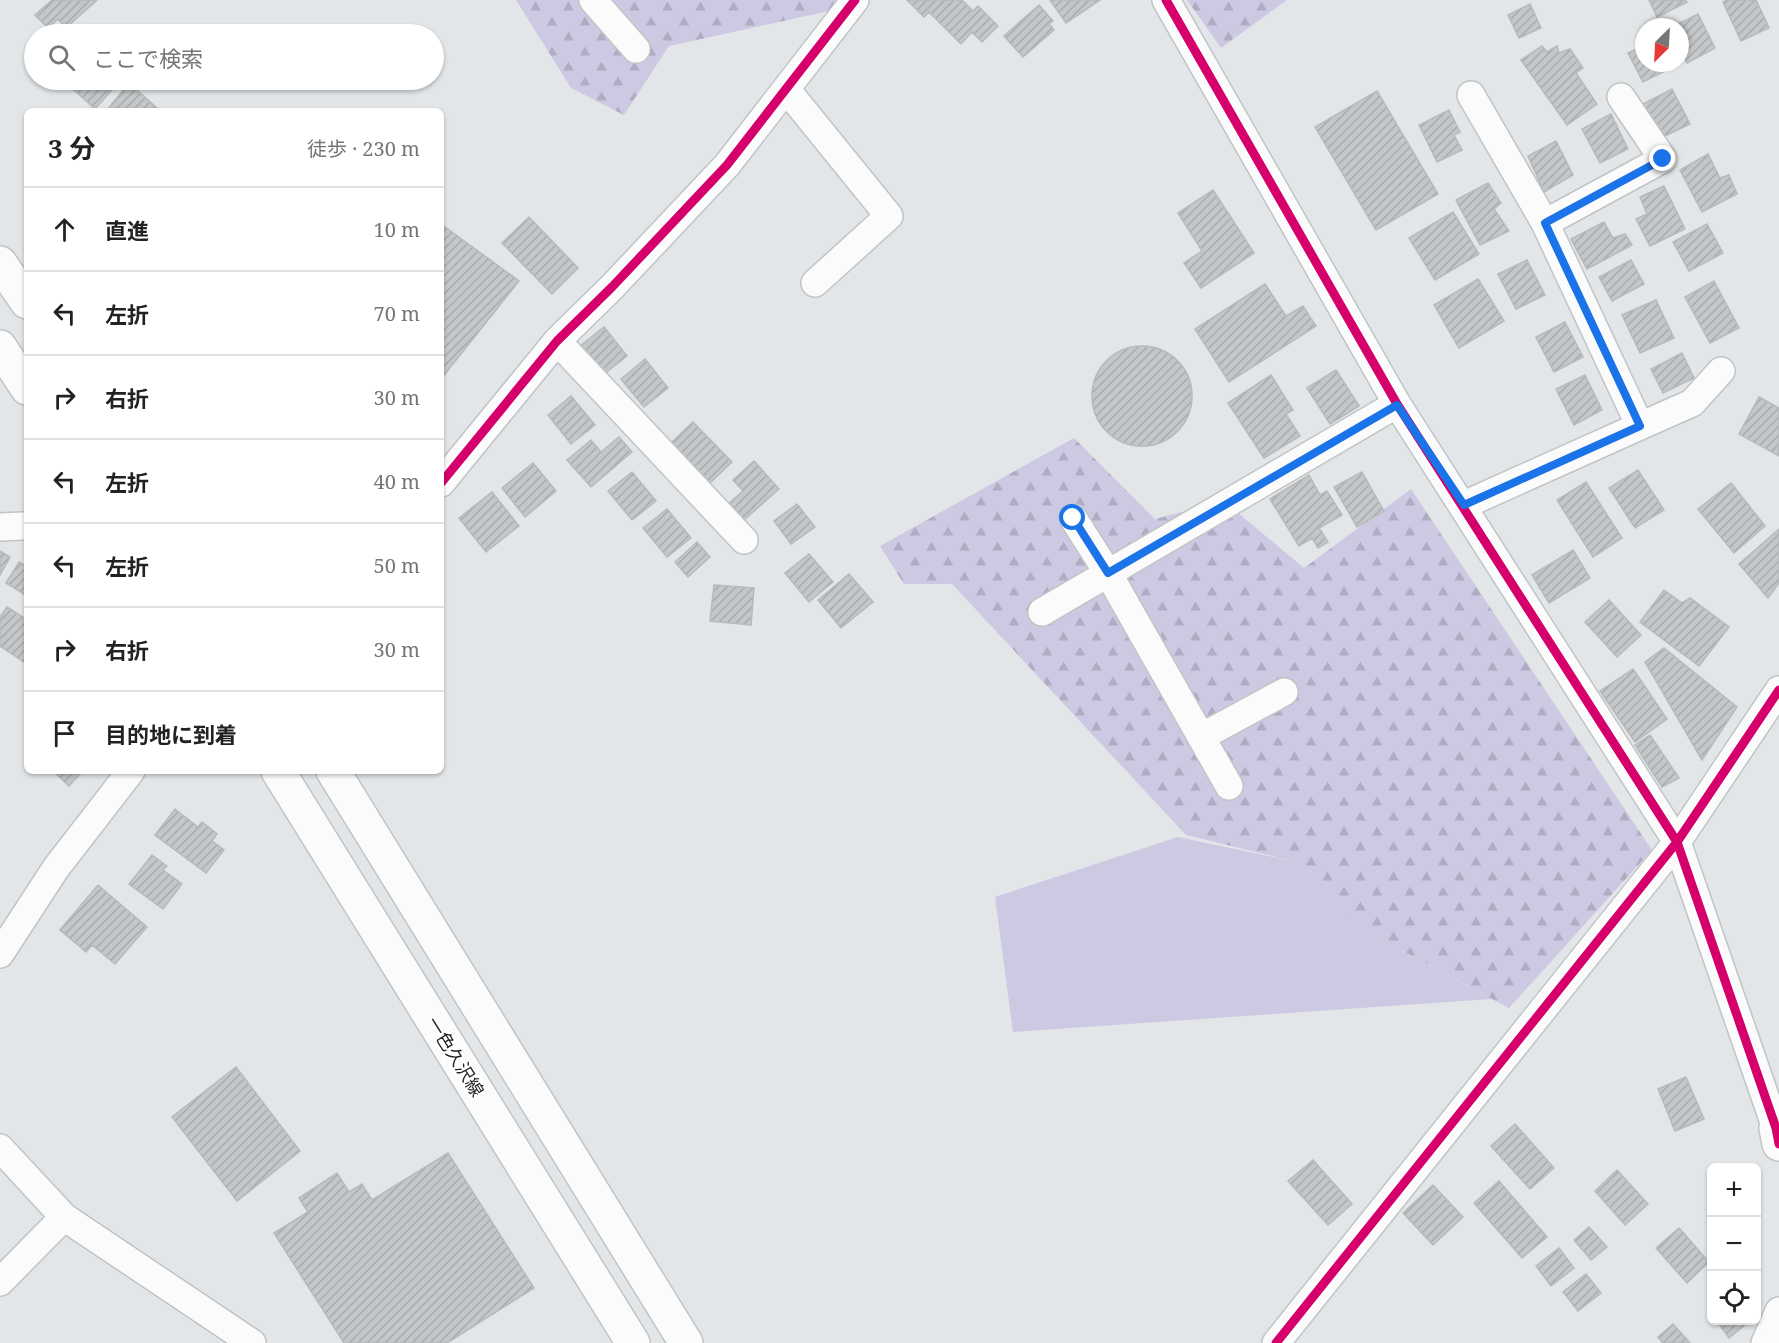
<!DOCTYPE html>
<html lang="ja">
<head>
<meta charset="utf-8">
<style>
	body { margin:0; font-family:"Noto Serif","Noto Sans JP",serif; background:#f6f6f6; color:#222 }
	.controls { position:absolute; right:18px; bottom:18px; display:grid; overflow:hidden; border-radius:9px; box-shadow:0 2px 4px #0004 }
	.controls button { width:54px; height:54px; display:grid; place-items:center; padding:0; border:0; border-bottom:2px solid #e0e0e0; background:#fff; color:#222; font:30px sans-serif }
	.compass { position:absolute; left:1635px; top:18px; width:54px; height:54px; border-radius:50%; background:#fff; box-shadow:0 2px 4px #0004; rotate:204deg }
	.stop { position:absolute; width:18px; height:18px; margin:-14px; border:4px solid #1a73e8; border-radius:50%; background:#fff }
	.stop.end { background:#1a73e8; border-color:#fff; box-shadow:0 2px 6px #0008 }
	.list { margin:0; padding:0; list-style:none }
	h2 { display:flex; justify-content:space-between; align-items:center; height:78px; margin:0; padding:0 24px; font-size:26px }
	h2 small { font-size:20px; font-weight:400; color:#767676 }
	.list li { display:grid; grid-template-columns:39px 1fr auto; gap:18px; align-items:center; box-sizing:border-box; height:84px; padding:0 24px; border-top:2px solid #e0e0e0 }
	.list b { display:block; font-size:22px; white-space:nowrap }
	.list em { font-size:20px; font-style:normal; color:#767676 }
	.icon { flex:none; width:33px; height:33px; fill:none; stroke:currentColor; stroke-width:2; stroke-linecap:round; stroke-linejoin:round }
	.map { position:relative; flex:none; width:1779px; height:1343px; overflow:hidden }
	.search { position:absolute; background:#fff; box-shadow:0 2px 4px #0004; left:24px; top:24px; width:420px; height:66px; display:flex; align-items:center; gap:15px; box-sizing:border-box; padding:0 21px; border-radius:33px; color:#767676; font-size:22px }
	.panel { position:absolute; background:#fff; box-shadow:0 2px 4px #0004; left:24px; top:108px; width:420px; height:666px; border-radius:9px }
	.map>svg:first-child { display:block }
	.green { fill:#cec9e3 }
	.forest { fill:url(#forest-firs) }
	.building { fill:url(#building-hatch); stroke:#b7b9bb; stroke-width:1.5 }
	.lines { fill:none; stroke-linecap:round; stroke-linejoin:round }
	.street-casing { stroke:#c1c4c5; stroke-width:30 }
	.secondary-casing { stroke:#c1c4c5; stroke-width:36 }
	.primary-casing { stroke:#c1c4c5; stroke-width:36 }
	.street { stroke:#fbfbfc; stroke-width:27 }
	.secondary { stroke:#fbfbfc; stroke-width:33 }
	.primary { stroke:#fbfbfc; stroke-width:33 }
	.cycleway-casing { stroke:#fff; stroke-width:13 }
	.cycleway { stroke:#d6006c; stroke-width:9 }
	.route { stroke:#1a73e8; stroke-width:8 }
	.labels { text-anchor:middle; stroke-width:4.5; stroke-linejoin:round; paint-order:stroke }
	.street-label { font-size:18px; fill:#202224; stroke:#fff }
</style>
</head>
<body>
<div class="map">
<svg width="1779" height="1343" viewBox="0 0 1779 1343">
	<defs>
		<pattern id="forest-firs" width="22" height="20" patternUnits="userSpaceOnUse" patternTransform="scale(1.5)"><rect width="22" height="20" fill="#cec9e3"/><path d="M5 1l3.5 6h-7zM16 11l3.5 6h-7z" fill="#b1acc3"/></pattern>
		<pattern id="building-hatch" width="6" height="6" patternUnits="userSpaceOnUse" patternTransform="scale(1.5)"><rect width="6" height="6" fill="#c4c7c9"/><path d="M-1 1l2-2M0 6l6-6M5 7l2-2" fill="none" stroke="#a8abac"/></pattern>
	</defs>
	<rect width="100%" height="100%" fill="#e3e6e8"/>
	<path class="green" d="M1178,837L1292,861L1347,921L1492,999L1013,1032L995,897Z"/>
	<path class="forest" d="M516,0H837L829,11L669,46L624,115L571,88Z
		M1187,0H1287L1221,48Z
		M1074,438L1155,519L1224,501L1304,568L1411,489L1652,850L1509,1008L1347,921L1292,861L1186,835L952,584H904L880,546Z"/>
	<path class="building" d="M52,0H97L66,28L58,19L48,28L35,15Z
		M907,0H962L973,11L978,6L998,26L982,42L972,32L961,44L929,12L924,17Z
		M1050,0H1100L1066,23Z
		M1649,0H1685L1687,2L1657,17Z
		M1727,0H1756L1769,28L1741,41L1723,2Z
		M1530,4L1541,28L1519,38L1508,15Z
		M1039,5L1053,21L1049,24L1054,30L1023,57L1004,36Z
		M1698,14L1715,48L1687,63L1680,50V27H1672Z
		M1644,45V63H1668L1671,68L1643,82L1628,53Z
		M1542,46L1547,52L1557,46L1559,53L1570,49L1583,68L1576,73L1597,104L1567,125L1521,60Z
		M63,80H119L120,81L95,109Z
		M129,83L157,108L154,111H106Z
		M1672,89L1690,124L1661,138L1643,104Z
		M1377,91L1438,194L1376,230L1315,127Z
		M1449,110L1460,132L1454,135L1462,150L1437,162L1419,125Z
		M1611,114L1628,149L1600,163L1582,129Z
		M1556,141L1573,175L1544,192L1528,156Z
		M1708,154L1720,178L1729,175L1737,194L1702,212L1680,170Z
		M1488,183L1501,203L1494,209L1509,231L1480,245L1456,200Z
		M1664,186L1685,229L1650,246L1636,219L1647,214L1640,197Z
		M1213,190L1254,253L1201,288L1184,263L1202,251L1178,213Z
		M1453,212L1479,254L1435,280L1409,238Z
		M529,217L578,268L552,294L502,243Z
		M1604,222L1613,238L1625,234L1632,245L1587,269L1571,239Z
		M441,224L519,281L441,379Z
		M1707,224L1723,253L1689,271L1673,242Z
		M1527,260L1545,295L1516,309L1498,274Z
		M1631,260L1644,284L1612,301L1599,277Z
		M1478,279L1504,321L1459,348L1434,305Z
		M1714,281L1739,328L1710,343L1685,297Z
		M1265,284L1286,316L1303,306L1316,326L1229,382L1195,329Z
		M1656,300L1674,338L1640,353L1622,315Z
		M1565,322L1583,357L1554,372L1536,337Z
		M604,327L627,356L603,375L580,346Z
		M1092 396a50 50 0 1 1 100 0a50 50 0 1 1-100 0Z
		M1682,353L1694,378L1663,393L1651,369Z
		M645,359L668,388L644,407L621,379Z
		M1336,370L1359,406L1330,424L1307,388Z
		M1271,375L1293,410L1286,414L1300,436L1264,458L1228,403Z
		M1585,375L1602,410L1574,425L1556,389Z
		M571,396L595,425L571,444L548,415Z
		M1759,397L1779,408V456L1739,434Z
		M693,422L732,462L709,484L671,443Z
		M619,437L632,452L591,487L567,460L591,440L601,452Z
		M754,461L779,489L743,521L728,504L743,491L733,480Z
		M533,463L556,491L525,517L502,488Z
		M1638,470L1664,510L1635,528L1609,488Z
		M632,472L656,501L632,520L608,491Z
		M1362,472L1384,511L1357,527L1334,487Z
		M1309,475L1320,495L1327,491L1342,515L1319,528L1328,542L1318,548L1312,538L1299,546L1270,499Z
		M1586,482L1622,538L1593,557L1557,500Z
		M1731,483L1765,526L1734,553L1698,509Z
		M492,492L519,526L486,552L459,518Z
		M797,504L815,527L791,544L774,521Z
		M667,509L691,538L667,557L643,528Z
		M1779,529V583L1768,598L1739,564Z
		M697,542L710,557L688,577L675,562Z
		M1573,550L1590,578L1549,603L1532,575Z
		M0,551L10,557L0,575Z
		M809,554L833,582L809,602L785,573Z
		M19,562L27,567V596L6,583Z
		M849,574L873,602L841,628L818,600Z
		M714,585L754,588L751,625L710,621Z
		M1664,590L1682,603L1690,598L1729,627L1699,666L1640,622Z
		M1609,600L1641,635L1617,657L1585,622Z
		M7,607L27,620V657L24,662L0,646V617Z
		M1664,648L1737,707L1702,760L1645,662Z
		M1633,669L1667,719L1635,742L1600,691Z
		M1650,735L1679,778L1662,787L1635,745Z
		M53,771H83L69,786Z
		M175,809L198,827L202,822L217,834L212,841L224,850L206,873L155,835Z
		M152,855L167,866L163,870L182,884L163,909L129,884Z
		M98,885L147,927L115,964L92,945L86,952L60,930Z
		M236,1067L300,1151L237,1201L172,1117Z
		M1686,1077L1704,1119L1675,1131L1658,1089Z
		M1515,1124L1554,1168L1530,1189L1491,1146Z
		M448,1153L534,1288L447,1343H344L274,1233L308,1212L299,1198L337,1173L349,1192L362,1184L372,1200Z
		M1313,1160L1352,1204L1328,1225L1288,1181Z
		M1617,1170L1648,1204L1625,1225L1595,1191Z
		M1499,1181L1547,1237L1522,1258L1474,1203Z
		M1433,1185L1463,1217L1433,1245L1403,1213Z
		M1589,1227L1607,1247L1591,1260L1574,1240Z
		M1679,1228L1709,1262L1687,1283L1656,1248Z
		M1559,1248L1574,1268L1551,1286L1536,1266Z
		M1586,1274L1601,1293L1578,1311L1563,1292Z
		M1716,1320H1751L1729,1338Z
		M1673,1324L1690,1343H1663L1658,1337Z"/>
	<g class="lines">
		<defs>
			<path id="street" d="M593,0L636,49
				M1166,0L1397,404L1677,842L1776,1128
				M786,89L889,216L815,283
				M1545,223L1663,159L1621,97
				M557,341L744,540
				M1640,426L1692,403L1721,371
				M441,483L557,341L612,287L727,165L855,0
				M1464,505L1640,426L1545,223L1471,95
				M1073,518L1108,573L1229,786
				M0,527L23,526
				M1042,612L1397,404
				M1201,737L1284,692
				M0,954L56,868L131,771
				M0,1148L64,1217L252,1343
				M0,1282L64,1217
				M1276,1343L1677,842L1779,690
				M1765,1343L1779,1311"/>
			<path id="secondary" d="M1776,1128L1779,1144"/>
			<path id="primary" d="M0,263L27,302
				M0,347L27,388
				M278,771L633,1343
				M333,771L686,1343"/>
		</defs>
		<use href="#street" class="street-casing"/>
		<use href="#secondary" class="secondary-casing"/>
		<use href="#primary" class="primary-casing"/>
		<use href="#street" class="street"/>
		<use href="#secondary" class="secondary"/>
		<use href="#primary" class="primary"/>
		<defs>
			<path id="cycleway" d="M1166,0L1397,404L1677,842L1776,1128L1779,1144
				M441,483L557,341L612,287L727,165L855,0
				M1276,1343L1677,842L1779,690"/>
		</defs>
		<use href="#cycleway" class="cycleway-casing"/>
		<use href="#cycleway" class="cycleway"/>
	</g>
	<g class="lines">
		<path class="route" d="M1073,518L1108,573L1397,405L1464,505L1640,426L1545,223L1663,159"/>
	</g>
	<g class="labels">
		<g class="street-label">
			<text transform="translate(455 1057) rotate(58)" y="6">一色久沢線</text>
		</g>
	</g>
</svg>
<div class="controls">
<button>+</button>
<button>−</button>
<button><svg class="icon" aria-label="locate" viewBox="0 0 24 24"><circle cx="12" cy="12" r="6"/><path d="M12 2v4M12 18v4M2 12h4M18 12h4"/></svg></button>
</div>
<svg class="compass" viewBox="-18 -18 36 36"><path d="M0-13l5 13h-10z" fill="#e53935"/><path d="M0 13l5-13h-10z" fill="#767676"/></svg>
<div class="stop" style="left:1073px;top:518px"></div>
<div class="stop end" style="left:1663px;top:159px"></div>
<div class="search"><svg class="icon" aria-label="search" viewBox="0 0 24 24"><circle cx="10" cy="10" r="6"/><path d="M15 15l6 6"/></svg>ここで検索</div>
<section class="panel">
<h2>3 分<small>徒歩 · 230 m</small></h2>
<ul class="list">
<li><svg class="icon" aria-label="ahead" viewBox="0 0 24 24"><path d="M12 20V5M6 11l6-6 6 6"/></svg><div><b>直進</b></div><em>10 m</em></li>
<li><svg class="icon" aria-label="left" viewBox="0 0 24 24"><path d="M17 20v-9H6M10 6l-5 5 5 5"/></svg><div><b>左折</b></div><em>70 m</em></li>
<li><svg class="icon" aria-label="right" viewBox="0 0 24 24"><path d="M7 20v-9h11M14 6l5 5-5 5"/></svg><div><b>右折</b></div><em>30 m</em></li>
<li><svg class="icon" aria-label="left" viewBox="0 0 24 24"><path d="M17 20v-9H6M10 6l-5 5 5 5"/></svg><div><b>左折</b></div><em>40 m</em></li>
<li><svg class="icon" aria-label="left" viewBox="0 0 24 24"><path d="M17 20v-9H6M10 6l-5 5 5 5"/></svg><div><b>左折</b></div><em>50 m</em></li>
<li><svg class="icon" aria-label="right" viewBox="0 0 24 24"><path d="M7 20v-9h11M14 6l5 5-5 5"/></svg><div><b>右折</b></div><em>30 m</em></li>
<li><svg class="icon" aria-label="arrive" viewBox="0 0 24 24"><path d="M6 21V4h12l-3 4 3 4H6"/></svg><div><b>目的地に到着</b></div></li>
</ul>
</section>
</div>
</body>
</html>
